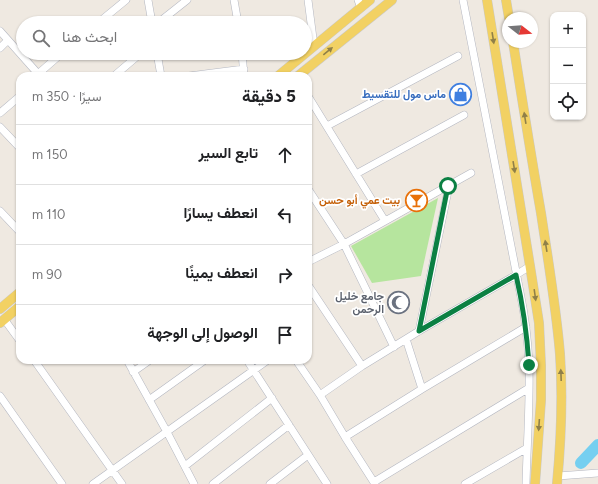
<!DOCTYPE html>
<html lang="ar">
<head>
<meta charset="utf-8">
<style>
	body { margin:0; font-family:Figtree,Vazirmatn,sans-serif; background:#f2f2f2; color:#202124; direction:rtl }
	.controls { position:absolute; right:12px; top:12px; display:grid; overflow:hidden; border-radius:8px; box-shadow:0 1px 3px #0004 }
	.controls button { width:36px; height:36px; display:grid; place-items:center; padding:0; border:0; border-bottom:1px solid #e0e0e0; background:#fff; color:#202124; font:20px sans-serif }
	.compass { position:absolute; left:502px; top:12px; width:36px; height:36px; border-radius:50%; background:#fff; box-shadow:0 1px 3px #0004; rotate:107deg }
	.stop { position:absolute; width:12px; height:12px; margin:-9px; border:3px solid #0b8043; border-radius:50%; background:#fff }
	.stop.end { background:#0b8043; border-color:#fff; box-shadow:0 1px 4px #0008 }
	.list { margin:0; padding:0; list-style:none }
	h2 { display:flex; justify-content:space-between; align-items:center; height:52px; margin:0; padding:0 16px; font-size:17px }
	h2 small { font-size:13px; font-weight:400; color:#757577 }
	.list li { display:grid; grid-template-columns:26px 1fr auto; gap:12px; align-items:center; box-sizing:border-box; height:60px; padding:0 16px; border-top:1px solid #e0e0e0 }
	.list b { display:block; font-size:15px; white-space:nowrap }
	.list em { font-size:13px; font-style:normal; color:#757577 }
	.icon { flex:none; width:22px; height:22px; fill:none; stroke:currentColor; stroke-width:2; stroke-linecap:round; stroke-linejoin:round }
	.map { position:relative; flex:none; width:598px; height:484px; overflow:hidden; direction:ltr }
	.search { position:absolute; background:#fff; box-shadow:0 1px 3px #0004; left:16px; top:16px; width:296px; height:44px; display:flex; align-items:center; gap:10px; box-sizing:border-box; padding:0 14px; border-radius:22px; color:#757577; font-size:15px }
	.panel { position:absolute; background:#fff; box-shadow:0 1px 3px #0004; left:16px; top:72px; width:296px; height:292px; border-radius:12px; direction:rtl }
	.map>svg:first-child { display:block }
	.grass { fill:#b6e59e }
	.lines { fill:none; stroke-linecap:round; stroke-linejoin:round }
	.river { stroke:#75cff0; stroke-width:12 }
	.minor-casing { stroke:#b4b7c1; stroke-width:8 }
	.major-casing { stroke:#c9c9c9; stroke-width:10 }
	.minor { stroke:#fff; stroke-width:7 }
	.major { stroke:#f2d163; stroke-width:9 }
	.oneway { fill:#908048 }
	.route { stroke:#0b8043; stroke-width:5 }
	.labels { text-anchor:middle; stroke-width:3.5; stroke-linejoin:round; paint-order:stroke }
	.shop-label { font-size:11px; font-weight:bold; fill:#366cbe; stroke:#fff; text-anchor:end }
	.food-label { font-size:11px; font-weight:bold; fill:#c56008; stroke:#fff; text-anchor:end }
	.worship-label { font-size:11px; font-weight:bold; fill:#5b616d; stroke:#fff; text-anchor:end }
</style>
</head>
<body>
<div class="map">
<svg width="598" height="484" viewBox="0 0 598 484">
	<rect width="100%" height="100%" fill="#efe9e1"/>
	<path class="grass" d="M438,198L421,276L372,283L351,246Z"/>
	<g class="lines">
		<path class="river" d="M581,463L598,445"/>
		<defs>
			<path id="minor" d="M148,0L152,23
				M234,0L238,23
				M308,0L314,46
				M358,0L361,8
				M463,0L520,292C525,316 528,340 529,365C530,404 527,444 526,484
				M98,23L126,0
				M158,23L187,0
				M0,31L40,76
				M0,48L8,40
				M157,53L161,76
				M242,53L244,76
				M38,74L62,53
				M114,76L141,53
				M189,76L244,69
				M308,96L385,221
				M0,113L20,96
				M327,126L458,56
				M0,127L20,148
				M356,174L464,115
				M308,189L344,244L394,347
				M0,211L20,232
				M308,262L344,244L471,173
				M308,285L362,366
				M4,319L20,341
				M419,331L449,186
				M34,360L122,484
				M127,360L167,432L194,484
				M247,360L327,484
				M296,360L320,395L345,437L375,484
				M133,372L150,360
				M422,389L526,327
				M320,395L362,366L419,331L516,275L530,266
				M0,396L62,484
				M149,400L205,360
				M345,437L422,389L406,339
				M185,466L272,398
				M558,476L598,473
				M374,482L529,388
				M93,484L268,360
				M213,484L289,425
				M270,484L308,455
				M465,484L527,448"/>
			<path id="major" d="M487,0L530,266L539,323L541,366V400L535,484
				M506,0L509,18
				M513,42C522,99 531,156 541,213C548,260 556,306 560,354C563,397 561,441 557,484
				M278,76L370,0
				M298,76L392,0
				M0,309L20,292
				M0,323L20,306"/>
		</defs>
		<use href="#minor" class="minor-casing"/>
		<use href="#major" class="major-casing"/>
		<use href="#minor" class="minor"/>
		<use href="#major" class="major"/>
	</g>
	<defs><path id="oneway-solid" d="M-6-.8H1V-3.2L6.5 0L1 3.2V.8H-6Z"/></defs>
	<g class="oneway">
		<use href="#oneway-solid" transform="translate(493 38) rotate(81)"/>
		<use href="#oneway-solid" transform="translate(328 51) rotate(-39)"/>
		<use href="#oneway-solid" transform="translate(525 118) rotate(-99)"/>
		<use href="#oneway-solid" transform="translate(514 167) rotate(81)"/>
		<use href="#oneway-solid" transform="translate(546 246) rotate(-99)"/>
		<use href="#oneway-solid" transform="translate(535 295) rotate(82)"/>
		<use href="#oneway-solid" transform="translate(561 375) rotate(-92)"/>
		<use href="#oneway-solid" transform="translate(539 425) rotate(94)"/>
	</g>
	<g class="lines">
		<path class="route" d="M448,186L419,331L516,275C523,305 527,335 529,365"/>
	</g>
	<defs>
		<symbol id="shop-ring" viewBox="-11 -11 22 22"><circle r="9.5" fill="#fff" stroke="#3f7fe0" stroke-width="1.5"/><path d="M-5-2.5h2.3a2.7 3.5 0 0 1 5.4 0H5L5.5 6h-11ZM-1.5-2.5h3a1.5 2.3 0 0 0-3 0Z" fill="#3f7fe0"/></symbol>
		<symbol id="bar-ring" viewBox="-11 -11 22 22"><circle r="9.5" fill="#fff" stroke="#e8710a" stroke-width="1.5"/><path d="M-6-5H6L.8 .8V4.5H3.5V6h-7V4.5H-.8V.8Z" fill="#e8710a"/></symbol>
		<symbol id="mosque-ring" viewBox="-11 -11 22 22"><circle r="9.5" fill="#fff" stroke="#6b7280" stroke-width="1.5"/><path d="M3.5-4.9A6 6 0 1 0 3.5 4.9A5 5 0 1 1 3.5-4.9Z" fill="#6b7280"/></symbol>
	</defs>
	<g fill-rule="evenodd">
		<use href="#shop-ring" x="448" y="82" width="25" height="25"/>
		<use href="#bar-ring" x="404" y="188" width="25" height="25"/>
		<use href="#mosque-ring" x="386" y="290" width="25" height="25"/>
	</g>
	<g class="labels">
		<g class="shop-label">
			<text x="446" y="98">ماس مول للتقسيط</text>
		</g>
		<g class="food-label">
			<text x="400" y="204">بيت عمي أبو حسن</text>
		</g>
		<g class="worship-label">
			<text x="384" y="300">جامع خليل<tspan x="384" dy="13">الرحمن</tspan></text>
		</g>
	</g>
</svg>
<div class="controls">
<button>+</button>
<button>−</button>
<button><svg class="icon" aria-label="locate" viewBox="0 0 24 24"><circle cx="12" cy="12" r="6"/><path d="M12 2v4M12 18v4M2 12h4M18 12h4"/></svg></button>
</div>
<svg class="compass" viewBox="-18 -18 36 36"><path d="M0-13l5 13h-10z" fill="#e53935"/><path d="M0 13l5-13h-10z" fill="#757577"/></svg>
<div class="stop" style="left:448px;top:186px"></div>
<div class="stop end" style="left:529px;top:365px"></div>
<div class="search"><svg class="icon" aria-label="search" viewBox="0 0 24 24"><circle cx="10" cy="10" r="6"/><path d="M15 15l6 6"/></svg>ابحث هنا</div>
<section class="panel">
<h2>5 دقيقة<small>سيرًا · 350 m</small></h2>
<ul class="list">
<li><svg class="icon" aria-label="ahead" viewBox="0 0 24 24"><path d="M12 20V5M6 11l6-6 6 6"/></svg><div><b>تابع السير</b></div><em>150 m</em></li>
<li><svg class="icon" aria-label="left" viewBox="0 0 24 24"><path d="M17 20v-9H6M10 6l-5 5 5 5"/></svg><div><b>انعطف يسارًا</b></div><em>110 m</em></li>
<li><svg class="icon" aria-label="right" viewBox="0 0 24 24"><path d="M7 20v-9h11M14 6l5 5-5 5"/></svg><div><b>انعطف يمينًا</b></div><em>90 m</em></li>
<li><svg class="icon" aria-label="arrive" viewBox="0 0 24 24"><path d="M6 21V4h12l-3 4 3 4H6"/></svg><div><b>الوصول إلى الوجهة</b></div></li>
</ul>
</section>
</div>
</body>
</html>
